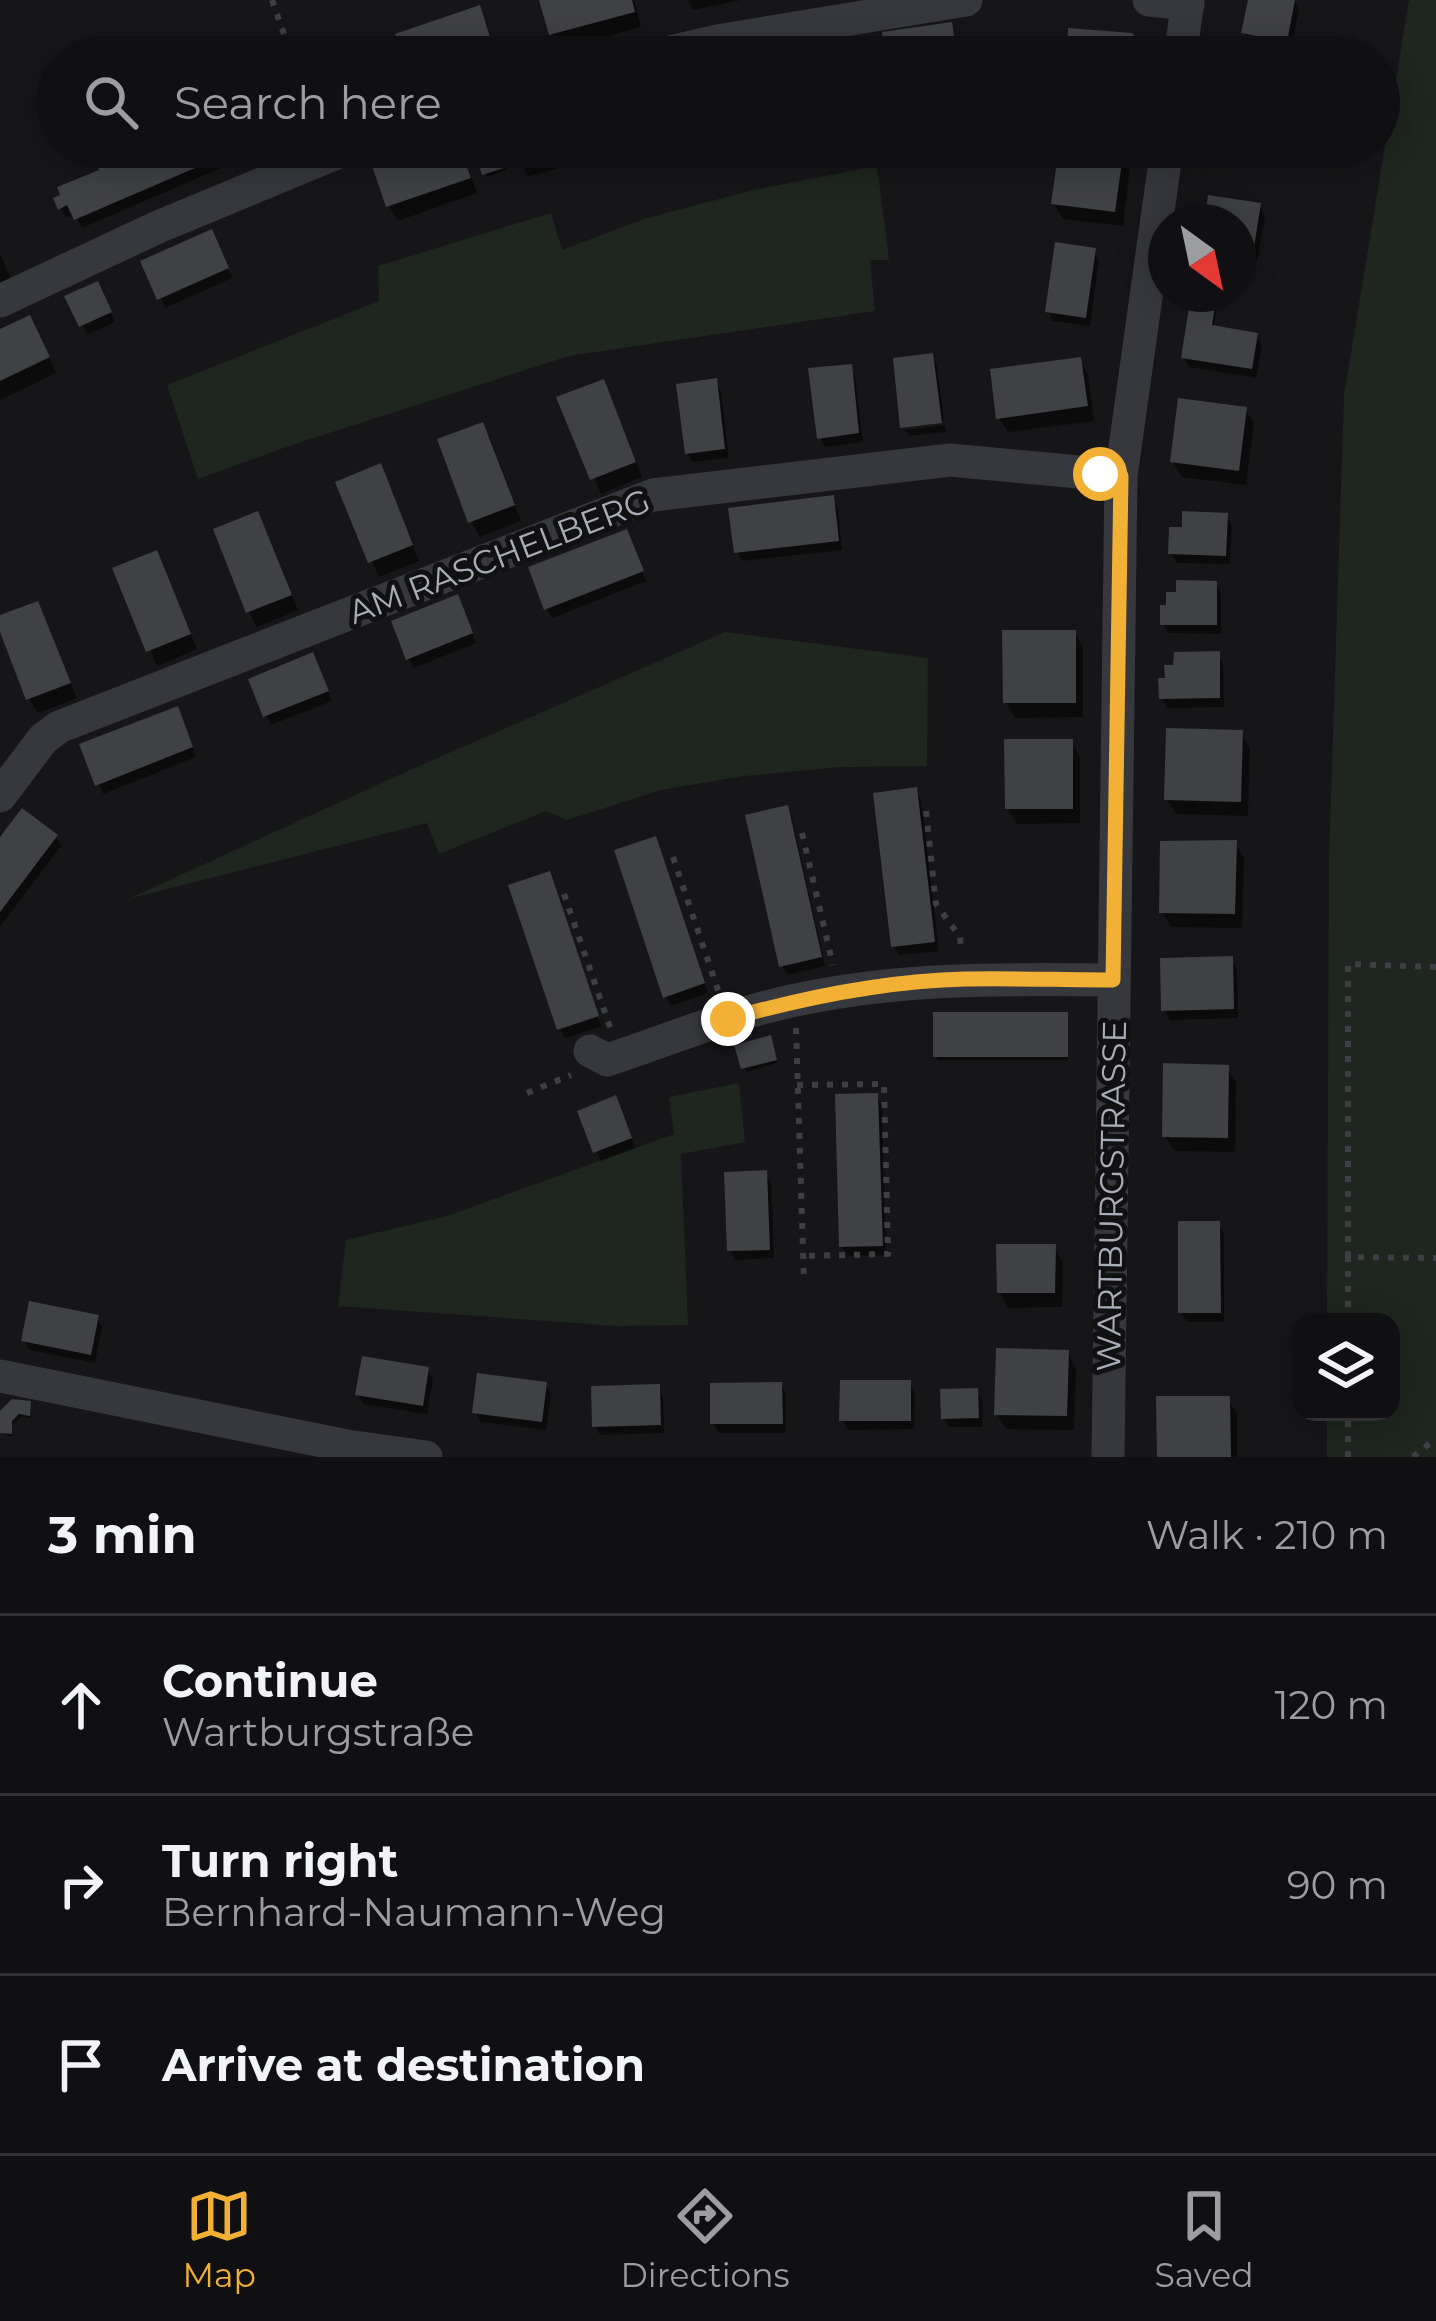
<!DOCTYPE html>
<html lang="en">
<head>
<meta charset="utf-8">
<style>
	body { margin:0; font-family:Montserrat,sans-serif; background:#19191b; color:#f1f3f6 }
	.controls { position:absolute; right:36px; bottom:36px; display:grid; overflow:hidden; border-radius:24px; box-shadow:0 6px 30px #0003 }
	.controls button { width:108px; height:108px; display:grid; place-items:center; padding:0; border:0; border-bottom:3px solid #303032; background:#101012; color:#f1f3f6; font:60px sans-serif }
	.compass { position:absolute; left:1148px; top:204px; width:108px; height:108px; border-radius:50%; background:#101012; box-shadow:0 6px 30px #0003; rotate:147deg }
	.stop { position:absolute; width:36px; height:36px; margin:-27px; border:9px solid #f2b134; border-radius:50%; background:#fff }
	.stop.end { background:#f2b134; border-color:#fff; box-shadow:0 3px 12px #0008 }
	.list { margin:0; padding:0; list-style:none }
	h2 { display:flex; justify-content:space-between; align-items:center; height:156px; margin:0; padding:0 48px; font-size:51px }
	h2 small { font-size:39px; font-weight:400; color:#9c9d9f }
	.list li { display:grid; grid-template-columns:78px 1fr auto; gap:36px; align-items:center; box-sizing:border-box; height:180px; padding:0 48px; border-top:3px solid #303032 }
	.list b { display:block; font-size:45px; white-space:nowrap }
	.list p { margin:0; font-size:39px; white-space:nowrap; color:#9c9d9f }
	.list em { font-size:39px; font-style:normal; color:#9c9d9f }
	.icon { flex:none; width:66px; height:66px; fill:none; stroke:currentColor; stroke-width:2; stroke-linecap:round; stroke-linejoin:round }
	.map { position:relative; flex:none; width:1436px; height:1457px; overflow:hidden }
	.search { position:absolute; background:#101012; box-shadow:0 6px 30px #0003; left:36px; right:36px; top:36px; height:132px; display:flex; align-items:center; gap:30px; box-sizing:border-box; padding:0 42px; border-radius:66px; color:#9c9d9f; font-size:45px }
	.sheet { height:696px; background:#101012 }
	nav { display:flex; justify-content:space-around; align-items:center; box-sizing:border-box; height:168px; border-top:3px solid #303032; background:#101012; font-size:33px; color:#9c9d9f }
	nav a { display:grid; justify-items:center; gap:6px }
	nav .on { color:#f2b134 }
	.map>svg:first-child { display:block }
	.green { fill:#1e261f }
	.shadow { fill:#0007 }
	.building { fill:#404145 }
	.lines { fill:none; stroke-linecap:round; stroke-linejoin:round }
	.path { stroke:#3d3f44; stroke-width:6; stroke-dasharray:6 9; stroke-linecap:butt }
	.street { stroke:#37383d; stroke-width:33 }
	.route { stroke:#f2b134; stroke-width:15 }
	.labels { text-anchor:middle; stroke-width:10; stroke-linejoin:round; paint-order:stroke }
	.street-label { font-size:33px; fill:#a8adb8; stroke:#111113 }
</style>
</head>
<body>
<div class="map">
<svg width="1436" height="1457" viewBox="0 0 1436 1457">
	<rect width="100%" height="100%" fill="#161618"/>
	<path class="green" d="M1409,0H1436V1457H1327V1412H1391V1322H1327L1329,858L1344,395Z
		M877,166L889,260H870L875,311L569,356L289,446L198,479L167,385L379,301L378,266L551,213L562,250L644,219L753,190Z
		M725,632L928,658L927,766L841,767L744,776L661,790L567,820L546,811L439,854L427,823L128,899L410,770Z
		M739,1083L745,1142L681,1154L688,1325L616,1326L338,1306L346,1240L447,1216L674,1134L669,1097Z"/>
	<path class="shadow" d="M542,0H634L641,27L560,49L551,34Z
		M688,0H741L693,10Z
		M1251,0H1294L1299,8L1291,50L1250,42L1244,32Z
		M479,9L487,24L498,57H406Z
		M270,147L82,228L74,214L66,218L57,199L123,162L157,148Z
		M424,147H460L477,193L398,221L389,206L374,164Z
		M476,147H499L507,170L487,177Z
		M515,147H608L610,153L528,177Z
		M1062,147H1123L1131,160L1123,226L1063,219L1054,204Z
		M1257,147H1303V154Z
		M1259,206L1265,216L1257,262L1238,259V222H1207Z
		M216,242L232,278L165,308L144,263Z
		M1094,251L1099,260L1090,326L1053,321L1048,311Z
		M0,253L12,282L0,287Z
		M102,294L115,322L87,335L68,297Z
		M1194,294L1216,295L1218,299L1213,329L1256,336L1262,345L1256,378L1189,367L1184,357Z
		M0,332L37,333L56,373L0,400Z
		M932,356L937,366L944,420L903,425Z
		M1080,360L1088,375L1094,421L1008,432L999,418Z
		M850,367L855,377L863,442L825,447L820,438Z
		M715,382L721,391L729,458L693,462L687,453Z
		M611,397L642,477L601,494L560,399Z
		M1245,409L1254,424L1246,485L1182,477L1173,462Z
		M945,425L946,432L909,436L905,430Z
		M482,426L491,440L521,521L480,537L471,522L441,441Z
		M388,482L419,561L379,577L339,483Z
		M832,499L838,508L842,550L742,561L737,552Z
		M1226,516L1232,525L1230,564L1177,563L1171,554Z
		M266,530L298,610L257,627L249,612Z
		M631,542L646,581L552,618L546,608Z
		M164,568L197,649L157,666L116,569Z
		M1216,584L1221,593V634L1168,633L1163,624L1179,595Z
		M37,604L77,698L38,713L29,699L0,624V618Z
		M462,607L476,643L414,668L409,659Z
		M1075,633L1083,648V717L1015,718L1006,703Z
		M1218,654L1223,664L1224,707L1167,708L1162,698Z
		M317,665L332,701L271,725L252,680Z
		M182,718L196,757L103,794L83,746Z
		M1241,733L1250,748L1248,816L1176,814L1167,799Z
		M1072,742L1080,757V823L1017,824L1008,809Z
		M915,790L921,800L939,951L899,955L894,946Z
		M787,808L792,818L825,966L788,975L782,966Z
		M56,837L61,846L0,927V842Z
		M655,840L708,993L671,1006L666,997Z
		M1235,843L1244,858L1242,928L1171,927L1162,912Z
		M554,884L601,1026L565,1038L560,1029Z
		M1231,959L1237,969L1238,1018L1170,1020L1164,1010Z
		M1066,1015L1068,1060H938L936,1056Z
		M772,1042L777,1063L746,1072L738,1047Z
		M1227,1068L1236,1083L1235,1152L1174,1151L1165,1136Z
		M876,1096L882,1105L886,1255L848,1256L842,1247Z
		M620,1108L635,1148L601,1161L596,1151Z
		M765,1173L771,1183L774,1258L735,1260L730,1250Z
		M1218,1224L1224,1234V1322H1187L1181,1312Z
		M1054,1247L1063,1262L1062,1307L1008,1308L1000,1293Z
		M97,1317L102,1327L95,1363L29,1350L24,1340Z
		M1067,1352L1076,1368L1074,1430L1006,1429L997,1414Z
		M427,1370L433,1379L427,1414L364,1404L358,1395Z
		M909,1383L915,1392L914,1429L848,1430L842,1420Z
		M545,1385L551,1394L546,1430L481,1422L475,1412Z
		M781,1385L786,1395V1433H719L713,1424Z
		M658,1387L663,1397L664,1433L600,1435L595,1426Z
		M977,1391L982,1400L983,1427H949L944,1418Z
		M1228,1399L1237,1414V1457H1160Z
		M29,1404L31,1418L21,1417L12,1425V1436L4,1435L0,1416Z"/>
	<path class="building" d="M539,0H632L635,12L549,35Z
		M1248,0H1295L1287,42L1241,33Z
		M480,5L495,52L479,57H403L395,34Z
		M952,22L957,57H886L882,32Z
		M1068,28L1132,33L1143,47L1141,57H1067Z
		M335,36L341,57H303L300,48Z
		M831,40L834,57H762L761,53Z
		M150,147H244L74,220L67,205L58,210L53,198L60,195L57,187L99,170L95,161L120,150L124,159Z
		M415,147H460L471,178L386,207L371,163Z
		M473,147H501L507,167L482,175Z
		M512,147H568V148L517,163Z
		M1059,147H1124L1115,212L1051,204Z
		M1208,195L1261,203L1253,253L1238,251V222H1204Z
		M212,229L229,268L157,300L140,261Z
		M1055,242L1096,248L1086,318L1045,312Z
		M98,281L112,312L79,327L64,296Z
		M1191,294H1217L1212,325L1258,333L1252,369L1181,358Z
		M30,315L50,357L0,381V329Z
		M933,353L942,423L900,428L893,358Z
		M1081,357L1088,406L996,419L990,369Z
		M852,364L859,433L817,439L808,368Z
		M717,378L725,449L685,454L676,384Z
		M604,379L636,462L590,480L556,397Z
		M1178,398L1247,407L1239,471L1170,462Z
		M483,422L515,505L468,523L437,439Z
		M381,463L413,545L368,563L335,482Z
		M834,495L839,541L734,553L728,508Z
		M258,511L292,595L246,613L213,529Z
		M1182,511L1228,513L1226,556L1168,554L1169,527H1182Z
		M627,529L644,571L544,610L528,567Z
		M157,550L191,634L146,652L112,568Z
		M1176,580L1217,581V625H1160V605H1166V592H1176Z
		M458,594L473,633L406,660L391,621Z
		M38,601L71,683L26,700L0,632V615Z
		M1002,630H1076V703H1003Z
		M1220,651V698L1159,699L1158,678H1165L1164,665H1173L1174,652Z
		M313,652L329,691L263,717L248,679Z
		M178,706L193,747L95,786L79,744Z
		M1166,728L1243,730L1241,802L1164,800Z
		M1004,739H1073V809H1005Z
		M917,787L935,942L891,947L873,793Z
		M788,805L822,957L779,967L745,815Z
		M22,808L58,835L0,912V837Z
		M656,836L705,983L663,998L614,850Z
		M1237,840L1235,914L1159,913L1160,841Z
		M550,871L599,1016L557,1030L508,885Z
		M1233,956L1234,1009L1161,1011L1160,958Z
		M933,1012H1068V1057H933Z
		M771,1035L777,1060L741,1069L734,1045Z
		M1163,1063L1229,1065L1228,1138L1162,1137Z
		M878,1093L883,1246L839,1247L835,1094Z
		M616,1095L632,1138L593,1153L577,1111Z
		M767,1170L770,1250L727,1251L724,1172Z
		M1178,1221H1220L1221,1313H1178Z
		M996,1244H1056L1055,1293H997Z
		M29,1301L99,1315L91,1355L21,1341Z
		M996,1348L1069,1350L1067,1416L994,1415Z
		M362,1356L429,1367L423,1406L355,1395Z
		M477,1373L547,1382L542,1422L472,1413Z
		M840,1380H911V1421H839Z
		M782,1382L783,1424H710V1383Z
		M660,1384L661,1425L592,1427L591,1386Z
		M978,1388L979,1418L941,1419L940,1389Z
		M1156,1396H1230L1231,1457H1157Z
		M12,1399L31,1401L30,1416L19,1414L12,1421V1434L0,1433V1411Z"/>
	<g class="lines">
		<path class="path" d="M272,0L292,57
			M926,811L936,904L960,937L961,949
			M802,833L833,965
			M673,857L719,993
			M564,894L611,1030
			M796,1028L804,1282
			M797,1085L884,1084L888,1254L803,1256
			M527,1093L571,1075
			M1348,1257V964L1436,967
			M1348,1322V1257L1436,1258
			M1348,1457V1412
			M1413,1457L1436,1438"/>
		<path class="street" d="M1149,0L1188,4
			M648,57L717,41L966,0
			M1180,57L1188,0
			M0,301L158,227L351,147
			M0,796L43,739L59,727L653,495L950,460L1121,476
			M590,1051L607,1060C671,1039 735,1012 801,999C904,977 1008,979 1113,980
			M0,1376L347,1446L426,1457
			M1108,1457L1121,476L1167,147"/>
	</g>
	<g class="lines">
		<path class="route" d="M728,1019C806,997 884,981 965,979C1014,978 1064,980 1113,980L1121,476L1100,474"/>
	</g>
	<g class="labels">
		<g class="street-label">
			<text transform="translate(499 556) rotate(-21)" y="12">AM RASCHELBERG</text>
			<text transform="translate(1111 1196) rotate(-89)" y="12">WARTBURGSTRASSE</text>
		</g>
	</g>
</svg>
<div class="controls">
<button><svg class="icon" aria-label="layers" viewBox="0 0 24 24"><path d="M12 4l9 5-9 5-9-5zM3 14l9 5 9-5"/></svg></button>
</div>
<svg class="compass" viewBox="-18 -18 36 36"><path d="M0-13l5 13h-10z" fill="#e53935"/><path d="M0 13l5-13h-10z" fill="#9c9d9f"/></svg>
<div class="stop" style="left:1100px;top:474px"></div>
<div class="stop end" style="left:728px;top:1019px"></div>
<div class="search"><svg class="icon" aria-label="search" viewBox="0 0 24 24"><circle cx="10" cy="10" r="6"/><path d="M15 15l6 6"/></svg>Search here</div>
</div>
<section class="sheet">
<h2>3 min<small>Walk · 210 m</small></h2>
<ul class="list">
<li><svg class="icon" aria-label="ahead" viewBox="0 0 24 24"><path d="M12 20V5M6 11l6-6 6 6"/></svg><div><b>Continue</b><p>Wartburgstraße</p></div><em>120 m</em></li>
<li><svg class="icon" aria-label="right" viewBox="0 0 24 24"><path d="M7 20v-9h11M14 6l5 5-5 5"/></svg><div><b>Turn right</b><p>Bernhard-Naumann-Weg</p></div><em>90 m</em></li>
<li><svg class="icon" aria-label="arrive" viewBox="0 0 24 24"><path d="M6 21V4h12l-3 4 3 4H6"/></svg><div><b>Arrive at destination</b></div></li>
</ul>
</section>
<nav>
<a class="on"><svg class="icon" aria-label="map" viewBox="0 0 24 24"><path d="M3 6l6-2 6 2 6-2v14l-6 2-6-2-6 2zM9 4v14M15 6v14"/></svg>Map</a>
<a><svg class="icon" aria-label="directions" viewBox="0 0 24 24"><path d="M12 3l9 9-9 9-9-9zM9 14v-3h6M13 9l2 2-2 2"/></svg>Directions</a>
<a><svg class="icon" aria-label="saved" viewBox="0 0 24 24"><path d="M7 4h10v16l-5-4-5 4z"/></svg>Saved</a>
</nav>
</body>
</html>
